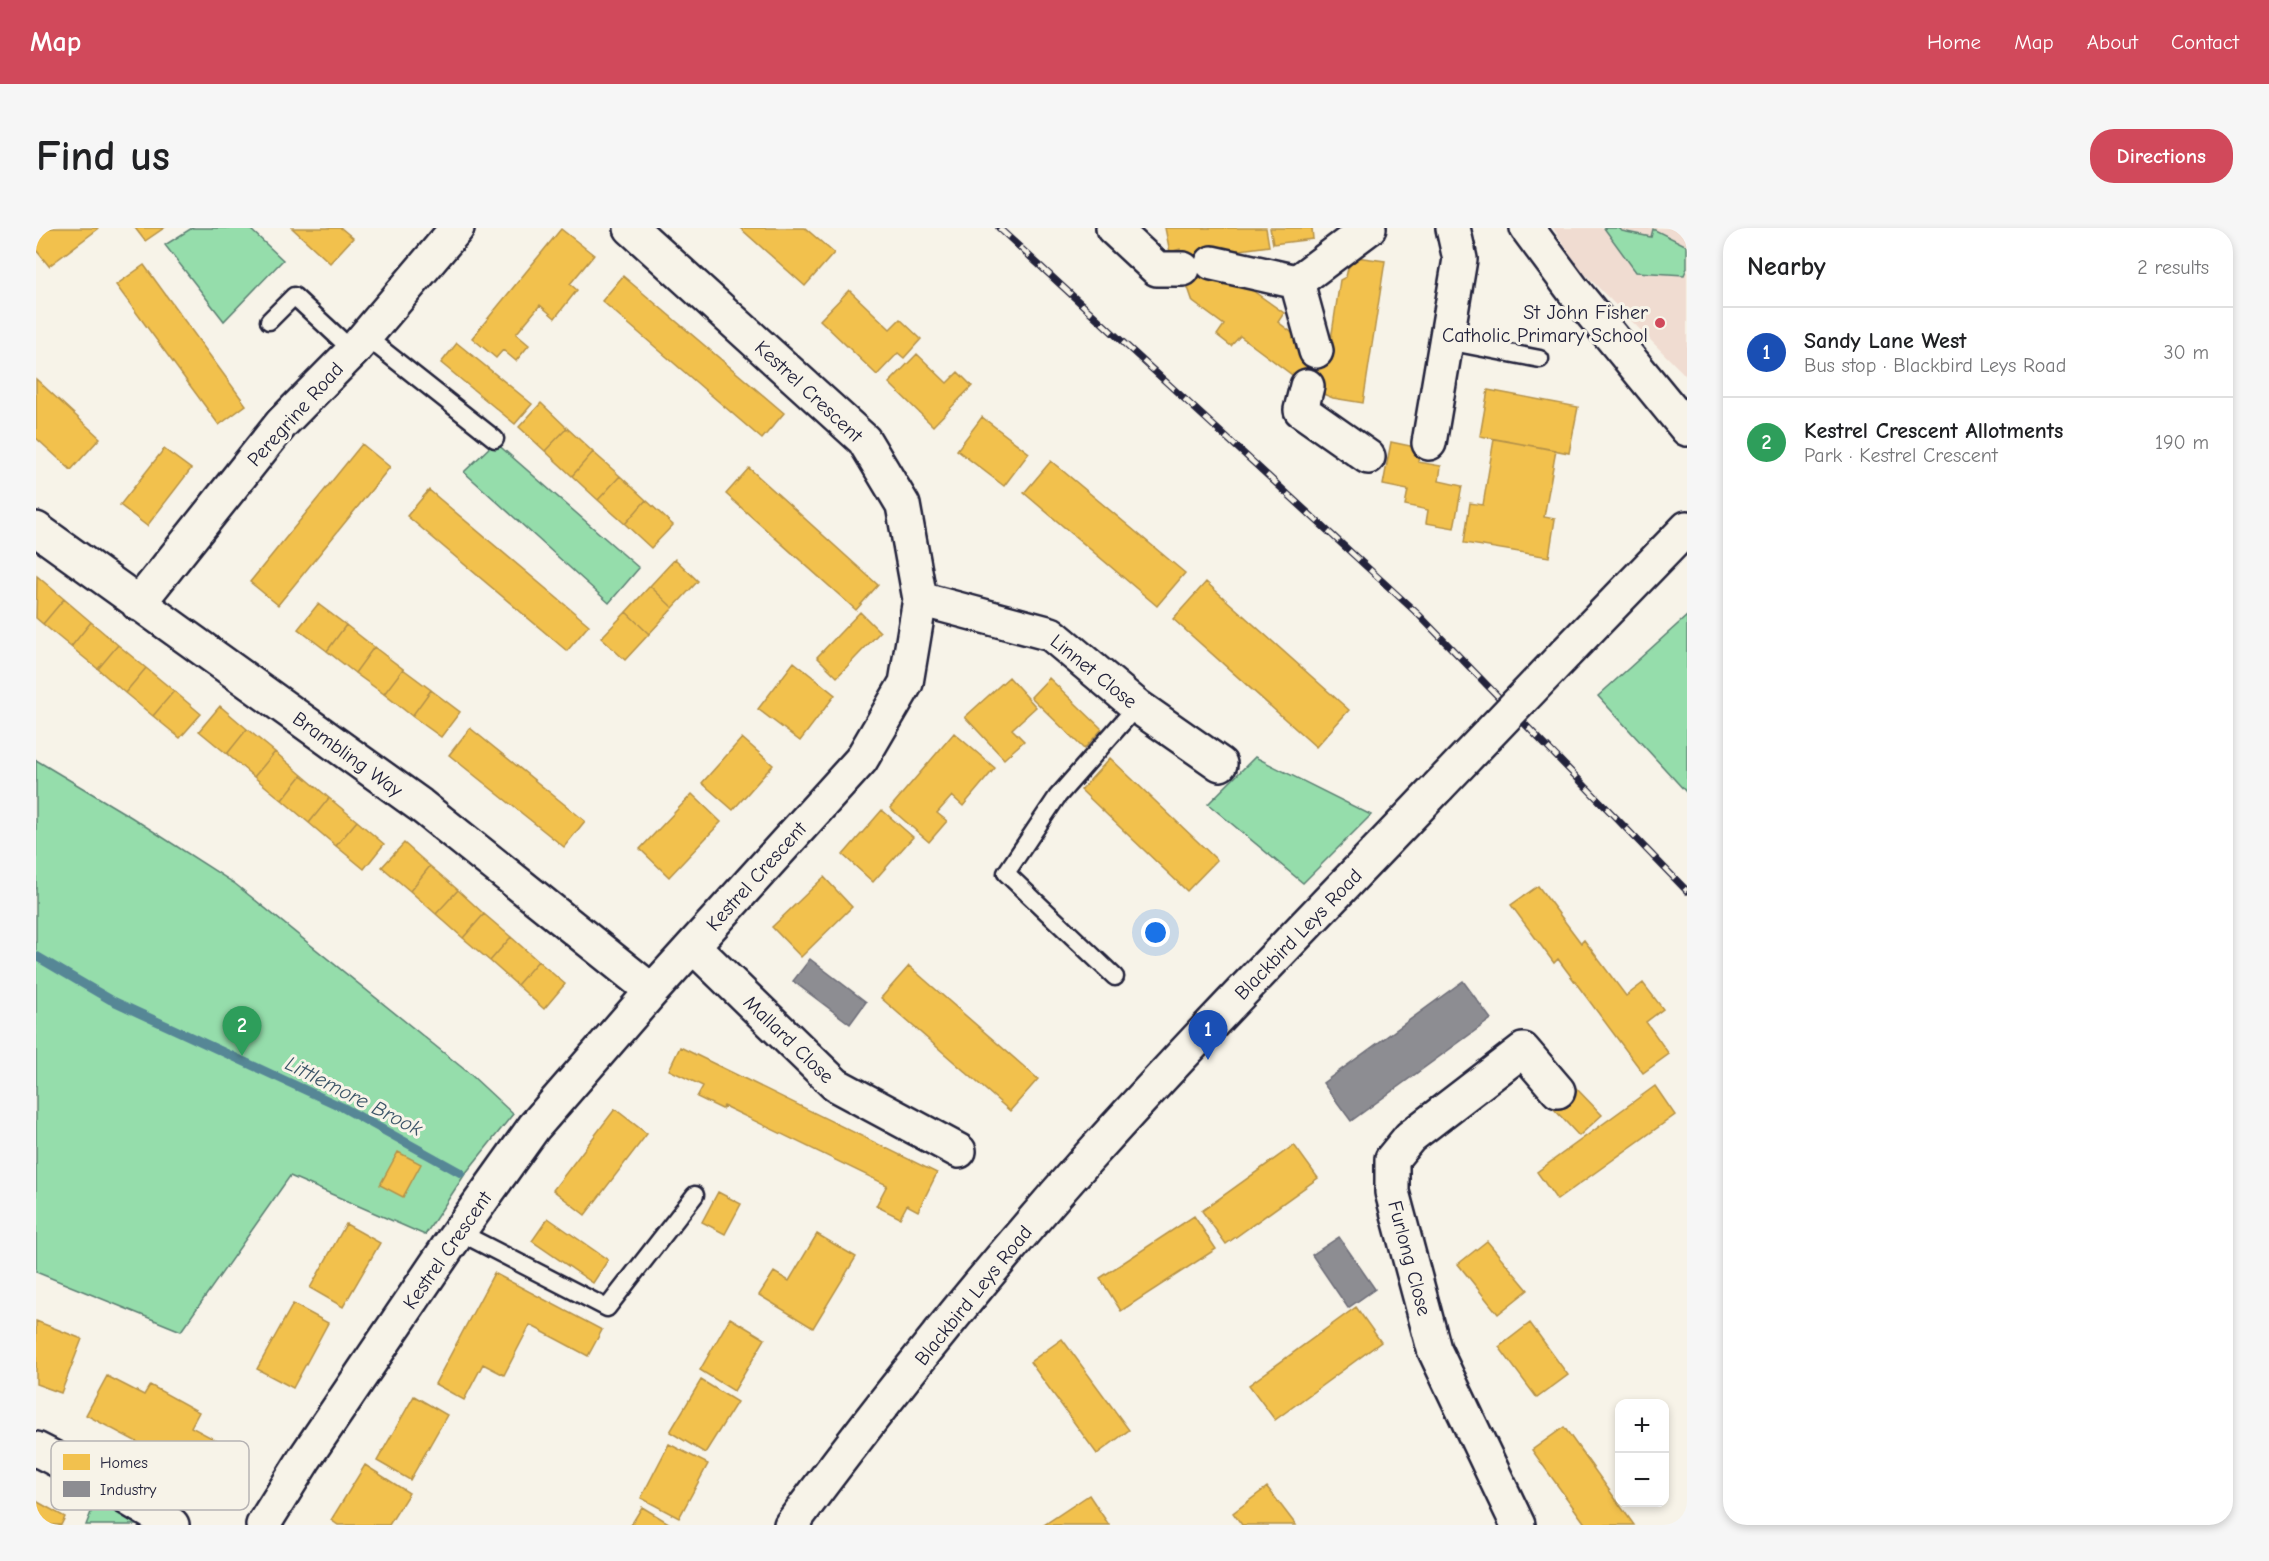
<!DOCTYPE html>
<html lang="en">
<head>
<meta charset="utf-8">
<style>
	body { margin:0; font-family:"Comic Neue",sans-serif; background:#f6f6f6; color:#202124 }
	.controls { position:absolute; right:18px; bottom:18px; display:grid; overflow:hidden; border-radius:12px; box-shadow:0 3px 9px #0003 }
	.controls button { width:54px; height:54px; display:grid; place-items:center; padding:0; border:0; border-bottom:2px solid #e0e0e0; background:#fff; color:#202124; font:30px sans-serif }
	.you { position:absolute; left:1120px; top:705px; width:21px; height:21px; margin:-15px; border:4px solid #fff; border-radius:50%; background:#1a73e8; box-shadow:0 0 0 9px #1a73e833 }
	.badge { display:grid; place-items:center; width:39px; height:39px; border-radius:50%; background:#d1495b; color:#fff; font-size:20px; font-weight:700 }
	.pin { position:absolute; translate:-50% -50px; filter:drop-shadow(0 2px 3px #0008) }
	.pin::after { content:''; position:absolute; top:32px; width:21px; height:18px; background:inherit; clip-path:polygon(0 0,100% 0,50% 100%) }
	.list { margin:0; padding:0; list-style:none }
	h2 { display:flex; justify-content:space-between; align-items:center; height:78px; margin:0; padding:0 24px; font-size:26px }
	h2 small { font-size:20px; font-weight:400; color:#757577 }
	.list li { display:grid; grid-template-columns:39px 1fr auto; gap:18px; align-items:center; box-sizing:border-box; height:90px; padding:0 24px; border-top:2px solid #e0e0e0 }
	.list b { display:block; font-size:22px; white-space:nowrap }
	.list p { margin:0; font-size:20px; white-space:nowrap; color:#757577 }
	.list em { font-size:20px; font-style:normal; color:#757577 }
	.map { position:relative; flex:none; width:1651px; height:1297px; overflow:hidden; border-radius:24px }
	header { display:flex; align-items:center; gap:36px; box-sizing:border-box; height:84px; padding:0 30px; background:#d1495b; color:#fff }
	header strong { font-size:28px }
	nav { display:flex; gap:33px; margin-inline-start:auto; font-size:21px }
	.intro { display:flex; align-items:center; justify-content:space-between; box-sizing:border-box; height:144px; padding:0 36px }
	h1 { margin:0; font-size:42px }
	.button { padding:15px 27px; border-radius:24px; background:#d1495b; color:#fff; font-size:21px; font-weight:700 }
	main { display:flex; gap:36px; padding:0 36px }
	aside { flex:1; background:#fff; border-radius:24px; box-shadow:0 3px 9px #0003 }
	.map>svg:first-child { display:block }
	.built { fill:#f0dcd1 }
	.green { fill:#95ddab; stroke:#5c8073; stroke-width:1.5 }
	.homes { fill:#f2c14e; stroke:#b49148; stroke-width:1.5 }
	.industry { fill:#8d8d92; stroke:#6d6d78; stroke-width:1.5 }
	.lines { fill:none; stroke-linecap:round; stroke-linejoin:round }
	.stream { stroke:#578796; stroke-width:9 }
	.service-casing { stroke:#22223b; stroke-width:21 }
	.minor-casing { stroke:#22223b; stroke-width:38 }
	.tertiary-casing { stroke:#22223b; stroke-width:38 }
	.service { stroke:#f7f3e8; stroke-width:16 }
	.minor { stroke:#f7f3e8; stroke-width:33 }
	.tertiary { stroke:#f7f3e8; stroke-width:33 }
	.rail-casing { stroke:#22223b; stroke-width:7 }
	.rail { stroke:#f7f3e8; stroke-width:4.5; stroke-dasharray:14; stroke-linecap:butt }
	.tertiary-bridge-casing { stroke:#22223b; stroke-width:38; stroke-linecap:butt }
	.tertiary-bridge { stroke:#f7f3e8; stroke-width:33 }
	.poi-dot { fill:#d1495b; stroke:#f7f3e8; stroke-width:2 }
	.labels { text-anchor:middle; stroke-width:6; stroke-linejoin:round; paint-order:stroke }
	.poi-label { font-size:20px; fill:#22223b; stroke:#f7f3e8; text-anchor:end }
	.street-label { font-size:20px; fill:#22223b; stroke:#f7f3e8 }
	.water-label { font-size:21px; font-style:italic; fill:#3c5568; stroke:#f7f3e8 }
	.key { fill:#f7f3e8; stroke:#b7b4b4; stroke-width:1.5 }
	.key-label { font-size:16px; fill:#22223b }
</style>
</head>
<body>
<header>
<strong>Map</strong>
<nav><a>Home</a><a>Map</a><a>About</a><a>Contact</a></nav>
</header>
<div class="intro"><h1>Find us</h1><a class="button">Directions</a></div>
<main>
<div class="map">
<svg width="1651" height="1297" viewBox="0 0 1651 1297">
	<rect width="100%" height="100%" fill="#f7f3e8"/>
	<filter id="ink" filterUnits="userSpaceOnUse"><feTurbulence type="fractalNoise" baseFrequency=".0167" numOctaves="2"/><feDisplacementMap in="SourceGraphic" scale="12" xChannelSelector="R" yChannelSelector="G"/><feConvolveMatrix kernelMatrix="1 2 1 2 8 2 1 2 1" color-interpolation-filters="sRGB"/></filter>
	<g filter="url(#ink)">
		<path class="built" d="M1517,0H1651V149L1544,41Z"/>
		<path class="green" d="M156,0H213L247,32L188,93L129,17Z
			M1568,0H1583L1586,3L1615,9L1617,1L1651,18V40L1648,47L1600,44Z
			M459,214L603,340L573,375L428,244Z
			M1651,388V565L1562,468Z
			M1219,529L1335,587L1267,655L1172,576Z
			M0,532L95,589L198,655L434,846L477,886L429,946L389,1007L254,948L145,1103L0,1044Z
			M68,1251L135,1297H50Z"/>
		<path class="homes" d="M0,0H61L62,1L13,38L0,22Z
			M99,0H128L109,13Z
			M256,0H305L317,10L294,35Z
			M704,0H769L798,25L769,58Z
			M1129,0H1230L1233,18L1174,26L1181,48L1194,56L1203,53L1248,85L1242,94L1292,132L1304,52L1310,49L1312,40L1320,29L1349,33L1327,175L1297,170L1275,161L1204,108L1195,118L1181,107L1188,97L1157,74L1147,45L1144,21L1134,24Z
			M1234,0H1276L1277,11L1237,16Z
			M525,1L558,27L534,56L541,62L519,90L504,77L480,106L493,117L480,133L467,122L460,130L436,110Z
			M108,37L210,177L183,197L80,57Z
			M587,48L748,185L726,211L566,73Z
			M813,62L854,101L864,91L885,111L868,130L862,125L841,147L784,92Z
			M421,115L496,176L479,196L405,135Z
			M881,126L911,155L922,144L936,158L897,198L853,155Z
			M0,151L64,210L35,242L0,210Z
			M1452,162L1542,179L1533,225L1444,208Z
			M505,175L531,200L509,223L483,199Z
			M946,189L993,225L968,258L921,222Z
			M531,200L557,224L536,248L509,223Z
			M1458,211L1520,222L1508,289L1519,291L1513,329L1428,315L1434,275L1447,277Z
			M1355,214L1384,220L1382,234L1405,238L1403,253L1426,258L1418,300L1390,295L1392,282L1369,277L1372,262L1347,257Z
			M326,216L354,239L242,377L214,354Z
			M128,221L155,241L111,298L84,277Z
			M557,224L584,248L562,272L536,248Z
			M1015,233L1149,345L1121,378L988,265Z
			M713,240L842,357L820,382L690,266Z
			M584,248L610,272L589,296L562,272Z
			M393,262L553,397L531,423L371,288Z
			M610,272L637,297L615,320L589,296Z
			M639,331L662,353L637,380L614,358Z
			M1,348L28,371L7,396L0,390Z
			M1170,354L1313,482L1280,519L1137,391Z
			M614,358L637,380L613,406L590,384Z
			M28,371L55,394L35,419L7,396Z
			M282,376L310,397L291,423L262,401Z
			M590,384L613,406L589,432L565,410Z
			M824,384L844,404L801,449L781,429Z
			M55,394L82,417L62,441L35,419Z
			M310,397L338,419L319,445L291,423Z
			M82,417L110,440L89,465L62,441Z
			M338,419L367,441L348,466L319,445Z
			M758,434L799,467L764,513L722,481Z
			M110,440L138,463L117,488L89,465Z
			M367,441L395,462L376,488L348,466Z
			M973,449L1000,479L976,501L988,513L968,531L929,489Z
			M1013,450L1066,501L1048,521L995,469Z
			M395,462L424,484L405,509L376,488Z
			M138,463L165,486L144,510L117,488Z
			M184,478L211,501L191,526L163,503Z
			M434,500L549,593L528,619L413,527Z
			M211,501L239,524L218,549L191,526Z
			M918,505L959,540L927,578L916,568L901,585L911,593L893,614L854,580Z
			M706,510L737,537L697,582L666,555Z
			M239,524L266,547L246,572L218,549Z
			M1074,530L1181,632L1151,663L1045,562Z
			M266,547L293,570L273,595L246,572Z
			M656,566L685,594L633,649L604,621Z
			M293,570L321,593L300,618L273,595Z
			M846,582L877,609L837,654L807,627Z
			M321,593L348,616L328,641L300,618Z
			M368,615L394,638L374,663L346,639Z
			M394,638L422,662L400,686L374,663Z
			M788,649L816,679L765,729L736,699Z
			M1502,658L1545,715L1548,712L1590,768L1607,755L1627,781L1610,794L1633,826L1607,845L1522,731L1518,735L1475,677Z
			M422,662L448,686L427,710L400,686Z
			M448,686L475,709L454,733L427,710Z
			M475,709L502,733L481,757L454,733Z
			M502,733L529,756L508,781L481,757Z
			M873,738L1002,851L974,883L845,770Z
			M644,819L901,945L882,983L871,977L864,990L840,978L851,957L688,878L686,881L661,869L667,858L633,842Z
			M1619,858L1639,887L1521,972L1501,944Z
			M1539,859L1566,887L1543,908L1517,880Z
			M579,881L611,906L549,987L517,962Z
			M1258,917L1282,950L1190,1016L1166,983Z
			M362,924L385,936L367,969L344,957Z
			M682,964L705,976L689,1006L666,994Z
			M1158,988L1180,1021L1085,1083L1064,1050Z
			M512,990L572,1032L557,1055L496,1013Z
			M310,996L344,1015L307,1079L274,1060Z
			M781,1006L820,1029L777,1100L723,1067L738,1044L753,1053Z
			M1451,1013L1492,1062L1462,1086L1422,1036Z
			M458,1045L566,1102L552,1128L494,1097L468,1147L447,1136L428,1172L399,1156Z
			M257,1076L292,1095L257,1160L221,1141Z
			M1320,1079L1345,1114L1239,1192L1213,1157Z
			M694,1090L729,1111L698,1163L664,1142Z
			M0,1093L46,1111L25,1165L0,1156Z
			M1494,1095L1532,1147L1501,1170L1463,1119Z
			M1026,1111L1093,1202L1061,1226L994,1134Z
			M71,1148L108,1167L114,1157L163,1184L155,1199L204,1225L186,1259L50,1187Z
			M665,1152L701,1174L669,1225L634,1204Z
			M378,1168L411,1187L374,1252L341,1233Z
			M1528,1199L1598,1297H1550L1496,1222Z
			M633,1216L672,1236L643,1290L605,1270Z
			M329,1237L373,1265L353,1297H302L295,1292Z
			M1231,1259L1260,1297H1206L1197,1285Z
			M1053,1267L1073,1297H1008Z
			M0,1273L29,1289L25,1297H0Z
			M606,1279L636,1297H595Z"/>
		<path class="industry" d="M774,731L830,774L814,796L757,753Z
			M1427,753L1455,791L1315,893L1287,855Z
			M1303,1009L1339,1061L1312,1080L1276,1027Z"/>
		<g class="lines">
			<path class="stream" d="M0,728L75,772L306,879L425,945"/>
			<defs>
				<path id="service" d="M233,93L258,68L317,123
					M329,108L459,211
					M1411,113L1504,131
					M1079,749L970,645L1021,569L1101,478
					M423,1004L571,1080L659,967"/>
				<path id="minor" d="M1077,0L1121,41H1147
					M1176,35L1261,54
					M1280,123L1261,54L1333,0
					M1271,158L1265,182L1332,229
					M1393,215L1424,31L1417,0
					M0,301L384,577L616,763
					M884,371L1015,406L1101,478L1184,536
					M102,376L246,195L317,123L421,0
					M657,718L800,857L923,923
					M0,1221L63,1253L136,1297
					M227,1297L269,1230L412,1019L498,899L616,763L825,532L870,455L884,371L867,277L828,212L595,0
					M1482,1297L1398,1121L1356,964V931L1374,909L1487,822L1522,863"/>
				<path id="tertiary" d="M1491,0L1537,62L1651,201
					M1529,426L1651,300
					M755,1297C848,1172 946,1049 1050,932C1164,805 1284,683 1402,559"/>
			</defs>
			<use href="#service" class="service-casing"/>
			<use href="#minor" class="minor-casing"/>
			<use href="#tertiary" class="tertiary-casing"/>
			<use href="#service" class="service"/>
			<use href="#minor" class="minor"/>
			<use href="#tertiary" class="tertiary"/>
			<defs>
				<path id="rail" d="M963,0L1383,387L1651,663"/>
			</defs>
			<use href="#rail" class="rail-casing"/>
			<use href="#rail" class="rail"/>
			<defs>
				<path id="tertiary-bridge" d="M1402,559L1529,426"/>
			</defs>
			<use href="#tertiary-bridge" class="tertiary-bridge-casing"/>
			<use href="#tertiary-bridge" class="tertiary-bridge"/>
		</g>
	</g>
	<circle class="poi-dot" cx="1624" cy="95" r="6"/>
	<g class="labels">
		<g class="poi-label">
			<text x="1612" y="91">St John Fisher<tspan x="1612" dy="23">Catholic Primary School</tspan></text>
		</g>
		<g class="street-label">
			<text transform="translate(773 163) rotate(43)" y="7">Kestrel Crescent</text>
			<text transform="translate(259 186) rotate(-48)" y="7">Peregrine Road</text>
			<text transform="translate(1058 443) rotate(39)" y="7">Linnet Close</text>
			<text transform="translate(312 526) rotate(36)" y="7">Brambling Way</text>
			<text transform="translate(720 648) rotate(-48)" y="7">Kestrel Crescent</text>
			<text transform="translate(1262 706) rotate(-46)" y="7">Blackbird Leys Road</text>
			<text transform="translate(753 811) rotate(44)" y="7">Mallard Close</text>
			<text transform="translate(411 1022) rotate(-55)" y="7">Kestrel Crescent</text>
			<text transform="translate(1374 1030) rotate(75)" y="7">Furlong Close</text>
			<text transform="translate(937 1067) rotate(-51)" y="7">Blackbird Leys Road</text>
		</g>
		<g class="water-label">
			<text transform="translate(318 868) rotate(27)" y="7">Littlemore Brook</text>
		</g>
	</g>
	<rect x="15" y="1213" width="198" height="69" rx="9" class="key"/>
	<rect x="27" y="1226" width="27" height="16" fill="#f2c14e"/>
	<rect x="27" y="1253" width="27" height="16" fill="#8d8d92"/>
	<g class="key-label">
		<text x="64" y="1240">Homes</text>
		<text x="64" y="1267">Industry</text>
	</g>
</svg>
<div class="controls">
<button>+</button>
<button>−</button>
</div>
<div class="you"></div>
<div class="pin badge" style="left:1172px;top:832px;background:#1a4fb4">1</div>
<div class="pin badge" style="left:206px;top:828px;background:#2e9e5b">2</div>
</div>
<aside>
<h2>Nearby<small>2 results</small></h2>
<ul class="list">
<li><span class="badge" style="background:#1a4fb4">1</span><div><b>Sandy Lane West</b><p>Bus stop · Blackbird Leys Road</p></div><em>30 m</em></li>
<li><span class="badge" style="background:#2e9e5b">2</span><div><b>Kestrel Crescent Allotments</b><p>Park · Kestrel Crescent</p></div><em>190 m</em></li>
</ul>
</aside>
</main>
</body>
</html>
